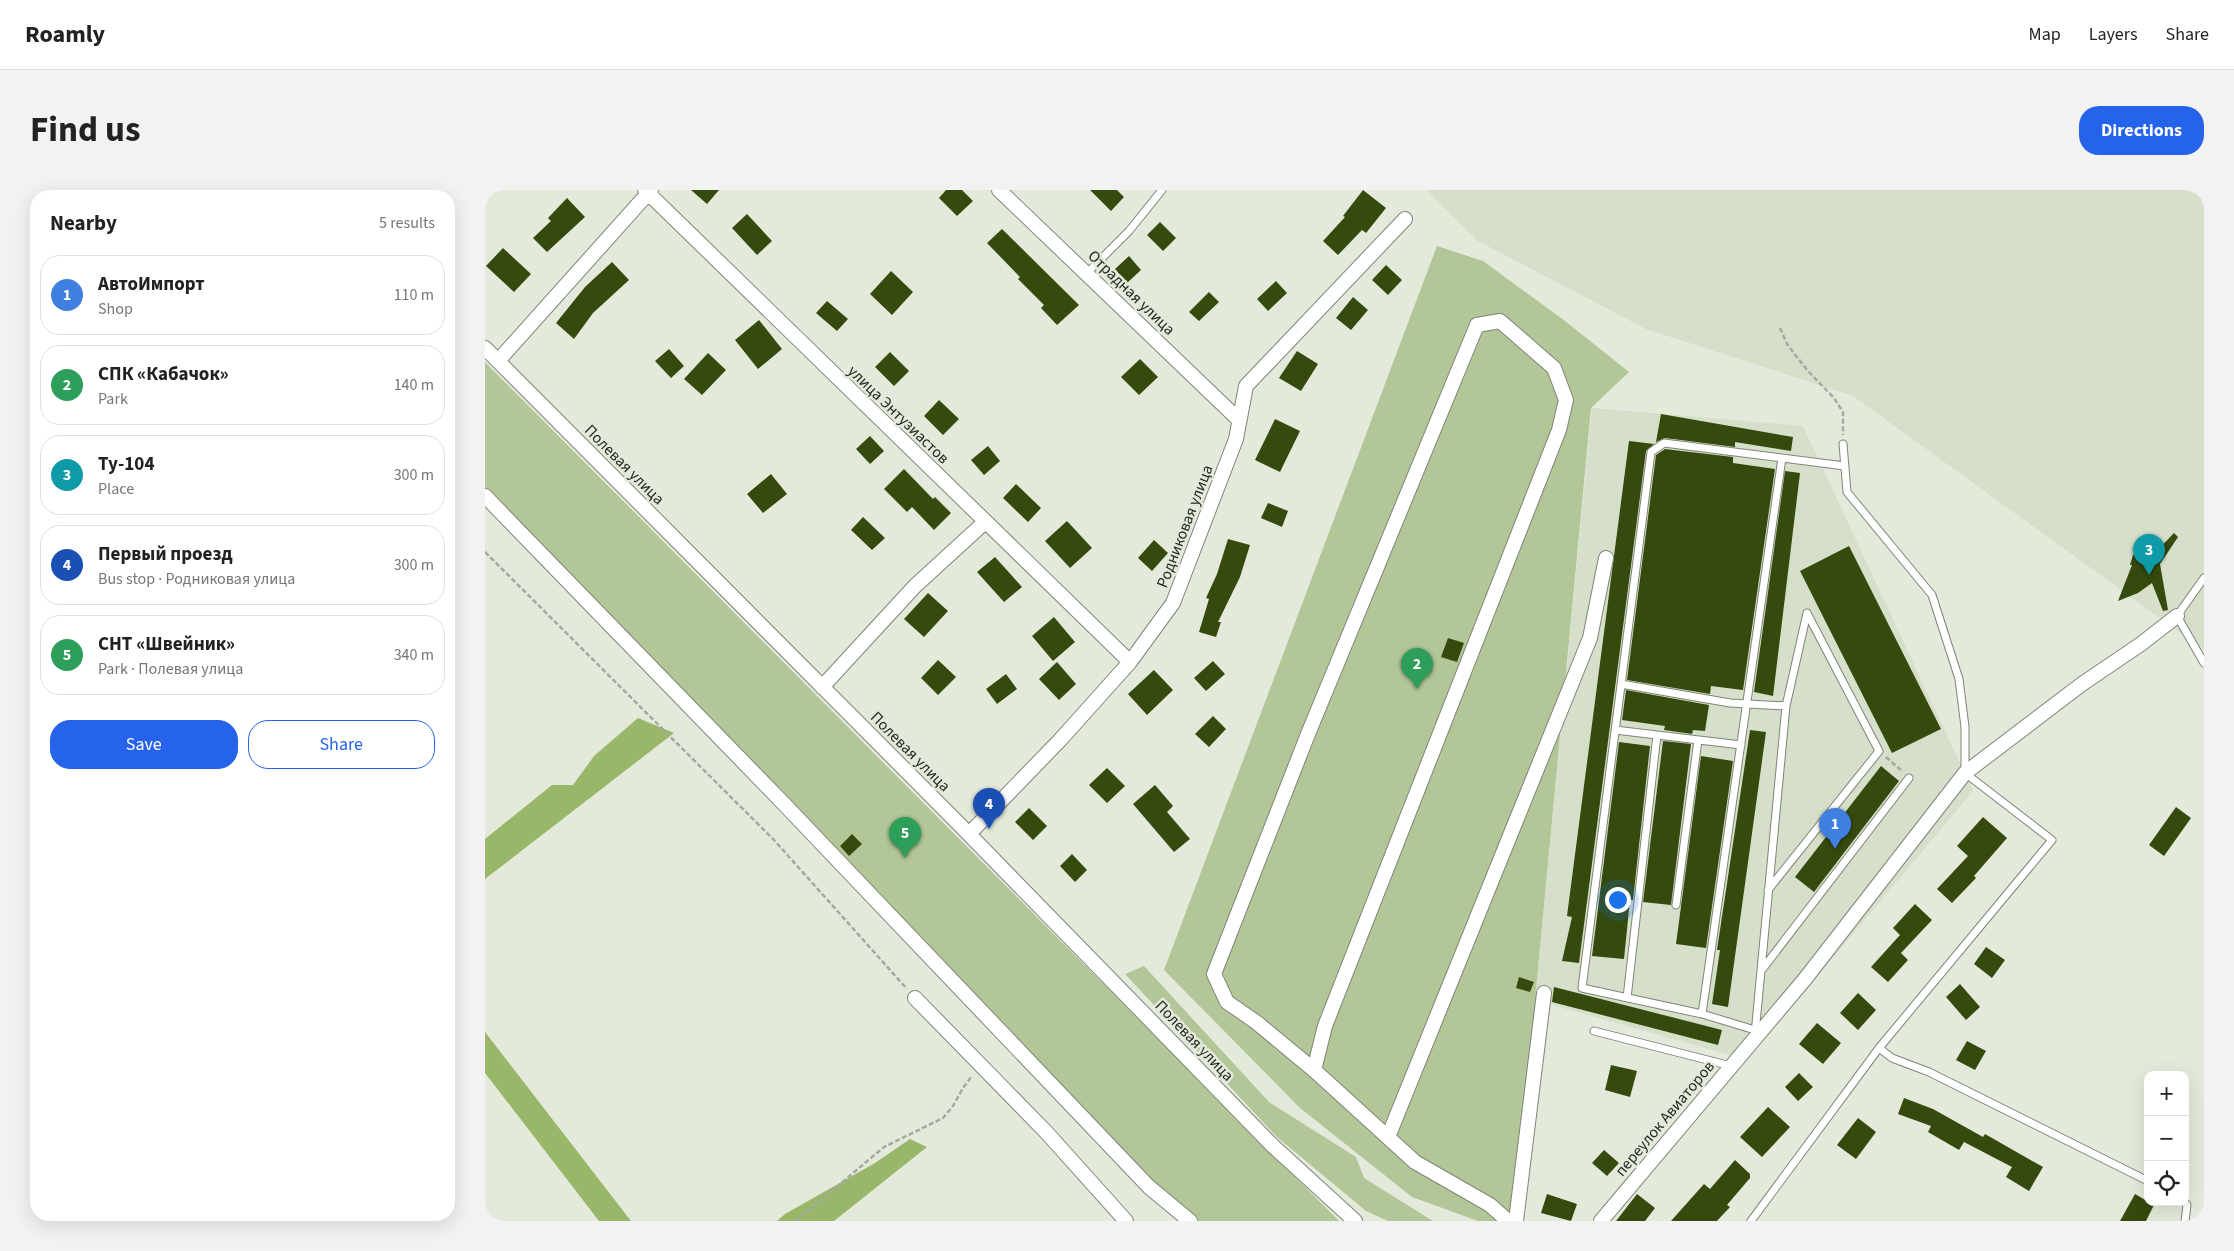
<!DOCTYPE html>
<html lang="en">
<head>
<meta charset="utf-8">
<style>
	body { margin:0; font-family:"Source Sans 3",sans-serif; background:#f2f2f2; color:#222 }
	.controls { position:absolute; right:15px; bottom:15px; display:grid; overflow:hidden; border-radius:10px; box-shadow:0 5px 20px #0002 }
	.controls button { width:45px; height:45px; display:grid; place-items:center; padding:0; border:0; border-bottom:1px solid #e0e0e0; background:#fff; color:#222; font:25px sans-serif }
	.you { position:absolute; left:1132px; top:709px; width:18px; height:18px; margin:-12px; border:4px solid #fff; border-radius:50%; background:#1a73e8; box-shadow:0 0 0 8px #1a73e833 }
	.badge { display:grid; place-items:center; width:32px; height:32px; border-radius:50%; background:#2563eb; color:#fff; font-size:16px; font-weight:700 }
	.pin { position:absolute; translate:-50% -41px; filter:drop-shadow(0 1px 2px #0008) }
	.pin::after { content:''; position:absolute; top:26px; width:18px; height:15px; background:inherit; clip-path:polygon(0 0,100% 0,50% 100%) }
	.list { margin:0; padding:0; list-style:none }
	h2 { display:flex; justify-content:space-between; align-items:center; height:65px; margin:0; padding:0 20px; font-size:21px }
	h2 small { font-size:16px; font-weight:400; color:#767676 }
	.list li { display:grid; grid-template-columns:32px 1fr auto; gap:15px; align-items:center; box-sizing:border-box; height:80px; margin:0 10px 10px; padding:0 10px; border:1px solid #e0e0e0; border-radius:20px }
	.list b { display:block; font-size:19px; white-space:nowrap }
	.list p { margin:0; font-size:16px; white-space:nowrap; color:#767676 }
	.list em { font-size:16px; font-style:normal; color:#767676 }
	.actions { display:flex; gap:10px; padding:15px 20px }
	.actions a { flex:1; padding:11px 0; border:1px solid #2563eb; border-radius:20px; text-align:center; font-size:18px; color:#2563eb }
	.actions .main { background:#2563eb; color:#fff }
	.icon { flex:none; width:28px; height:28px; fill:none; stroke:currentColor; stroke-width:2; stroke-linecap:round; stroke-linejoin:round }
	.map { position:relative; flex:none; width:1719px; height:1031px; overflow:hidden; border-radius:20px }
	header { display:flex; align-items:center; gap:30px; box-sizing:border-box; height:70px; padding:0 25px; background:#fff; border-bottom:1px solid #e0e0e0 }
	header strong { font-size:24px }
	nav { display:flex; gap:28px; margin-inline-start:auto; font-size:18px }
	.intro { display:flex; align-items:center; justify-content:space-between; box-sizing:border-box; height:120px; padding:0 30px }
	h1 { margin:0; font-size:35px }
	.button { padding:12px 22px; border-radius:20px; background:#2563eb; color:#fff; font-size:18px; font-weight:700 }
	main { display:flex; gap:30px; padding:0 30px }
	aside { flex:1; background:#fff; border-radius:20px; box-shadow:0 5px 20px #0002 }
	.map>svg:first-child { display:block }
	.built { fill:#d5dfca }
	.green { fill:#b2c697 }
	.forest { fill:#98b769 }
	.building { fill:#354a0c }
	.lines { fill:none; stroke-linecap:round; stroke-linejoin:round }
	.service-casing { stroke:#7f8577; stroke-width:9 }
	.minor-casing { stroke:#7f8577; stroke-width:16 }
	.path { stroke:#a5aa9e; stroke-width:2.5; stroke-dasharray:5 2.5; stroke-linecap:butt }
	.service { stroke:#fff; stroke-width:7 }
	.minor { stroke:#fff; stroke-width:14 }
	.labels { text-anchor:middle; stroke-width:5; stroke-linejoin:round; paint-order:stroke }
	.street-label { font-size:16px; fill:#262923; stroke:#e4eadb }
</style>
</head>
<body>
<header>
<strong>Roamly</strong>
<nav><a>Map</a><a>Layers</a><a>Share</a></nav>
</header>
<div class="intro"><h1>Find us</h1><a class="button">Directions</a></div>
<main>
<aside>
<h2>Nearby<small>5 results</small></h2>
<ul class="list">
<li><span class="badge" style="background:#3f7fe0">1</span><div><b>АвтоИмпорт</b><p>Shop</p></div><em>110 m</em></li>
<li><span class="badge" style="background:#2e9e5b">2</span><div><b>СПК «Кабачок»</b><p>Park</p></div><em>140 m</em></li>
<li><span class="badge" style="background:#0f9aa8">3</span><div><b>Ту-104</b><p>Place</p></div><em>300 m</em></li>
<li><span class="badge" style="background:#1a4fb4">4</span><div><b>Первый проезд</b><p>Bus stop · Родниковая улица</p></div><em>300 m</em></li>
<li><span class="badge" style="background:#2e9e5b">5</span><div><b>СНТ «Швейник»</b><p>Park · Полевая улица</p></div><em>340 m</em></li>
</ul>
<div class="actions"><a class="main">Save</a><a>Share</a></div>
</aside>
<div class="map">
<svg width="1719" height="1031" viewBox="0 0 1719 1031">
	<rect width="100%" height="100%" fill="#e4eadb"/>
	<path class="built" d="M941,0H1719V460L1368,206L1161,139L993,51Z
		M1107,218L1318,236L1488,601L1262,870L1050,810Z"/>
	<path class="green" d="M952,56L998,71L1080,131L1144,182L1106,218L1050,810L1038,1031H993L927,1007L815,918L679,780Z
		M0,172L854,1031H693L0,305Z
		M659,776L784,912L871,967L879,988L948,1031H903L881,1021L792,947L640,784Z"/>
	<path class="forest" d="M153,528L189,543L0,689V649L67,595H88L109,566Z
		M0,842L146,1031H114L0,883Z
		M425,949L442,957L349,1031H292L300,1024L390,973Z"/>
	<path class="building" d="M206,0H234L222,14Z
		M461,0H477L488,11L472,26L454,8Z
		M605,0H632L639,7L626,21Z
		M878,0L901,18L881,43L877,40L853,65L838,51L860,27L858,26Z
		M82,8L100,27L62,62L48,48L66,31L63,28Z
		M262,24L287,51L272,65L247,38Z
		M675,32L691,48L678,61L662,45Z
		M517,39L594,115L572,135L556,118L559,115L533,89L535,87L502,53Z
		M18,58L46,84L29,102L1,76Z
		M644,66L656,80L642,93L630,79Z
		M127,72L144,90L108,123L89,149L71,133L100,97Z
		M901,75L917,90L903,105L887,90Z
		M406,81L428,102L407,125L385,104Z
		M791,91L802,103L783,121L772,109Z
		M724,102L734,112L714,131L704,122Z
		M868,107L883,120L866,140L851,128Z
		M342,111L363,129L352,141L331,123Z
		M274,130L297,159L273,179L250,150Z
		M184,159L199,176L186,188L170,171Z
		M812,161L833,174L816,201L794,188Z
		M405,162L424,181L409,196L390,177Z
		M223,163L241,180L217,205L199,189Z
		M655,169L673,187L654,205L636,187Z
		M454,210L474,229L458,245L439,226Z
		M1176,224L1308,247L1306,261L1250,252V257L1180,248L1171,252Z
		M790,229L815,241L795,282L770,270Z
		M385,246L399,261L385,274L371,259Z
		M1144,251L1169,254L1161,261L1094,773L1077,771L1087,727L1082,726Z
		M503,256L515,271L499,285L486,270Z
		M1180,259L1248,267V273L1290,279L1258,500L1226,496L1225,504L1142,490L1171,265Z
		M419,279L448,309L450,307L466,323L449,340L427,317L422,322L399,299Z
		M1300,281L1315,283L1288,506L1269,502Z
		M286,284L302,304L278,323L262,304Z
		M531,294L556,318L543,332L518,308Z
		M783,313L803,321L797,337L776,328Z
		M378,327L400,348L387,360L366,340Z
		M582,331L607,358L585,378L560,351Z
		M1689,343L1693,347L1675,374L1683,420L1678,421L1667,393L1653,403L1633,411L1647,375H1645L1648,365L1667,366Z
		M743,349L765,355L755,387L733,432H736L731,447L714,442L724,409L721,408L732,384Z
		M669,350L683,363L667,381L653,368Z
		M1364,356L1456,539L1407,563L1315,381Z
		M510,367L537,397L519,412L492,382Z
		M443,403L463,421L439,447L419,429Z
		M569,427L590,452L568,471L547,446Z
		M963,448L979,453L972,472L956,467Z
		M453,470L471,487L453,505L436,488Z
		M728,471L740,484L721,501L709,488Z
		M572,472L591,494L574,510L554,489Z
		M669,480L688,500L662,525L643,504Z
		M521,484L532,499L512,514L501,499Z
		M1141,500L1224,515L1220,541L1208,540L1207,544L1179,540L1180,536L1137,530Z
		M728,526L741,539L724,557L710,544Z
		M1265,540L1281,542L1243,817L1227,814L1235,760H1232Z
		M1178,551L1206,554L1186,715L1158,712Z
		M1134,552L1165,556L1148,710H1145L1139,769L1107,766Z
		M1216,566L1248,571L1221,758L1191,754Z
		M1396,576L1414,591L1329,702L1310,687Z
		M622,578L640,596L622,613L604,595Z
		M670,595L688,616L682,622L705,649L689,662L648,614Z
		M1691,617L1706,628L1679,666L1664,655Z
		M544,618L562,636L548,650L530,632Z
		M1498,627L1522,648L1489,686L1491,688L1467,713L1452,699L1483,666L1472,656Z
		M367,644L377,654L364,666L355,656Z
		M587,664L602,680L590,692L575,676Z
		M1430,714L1447,730L1416,763L1423,770L1403,792L1386,777L1415,745L1408,738Z
		M1501,757L1520,770L1507,788L1489,774Z
		M1034,787L1049,792L1045,802L1031,798Z
		M1475,794L1495,817L1481,830L1461,807Z
		M1069,797L1237,840L1233,855L1067,812Z
		M1373,803L1391,820L1373,840L1355,823Z
		M1332,833L1356,853L1338,874L1314,854Z
		M1482,851L1501,861L1490,880L1471,870Z
		M1126,875L1152,881L1145,907L1120,900Z
		M1314,883L1328,897L1313,911L1300,897Z
		M1419,908L1448,919L1498,947L1500,944L1558,977L1544,1001L1521,987L1527,977L1479,952L1474,960L1443,942L1446,936L1413,924Z
		M1283,917L1305,937L1277,967L1255,947Z
		M1373,928L1391,942L1371,969L1352,955Z
		M1119,960L1134,973L1122,986L1107,973Z
		M1250,970L1265,984V988L1242,1015L1245,1017L1232,1031H1186L1219,994L1225,999Z
		M1062,1004L1092,1014L1086,1031L1056,1023Z
		M1152,1004L1170,1018L1160,1031H1131Z
		M1650,1004L1669,1015L1661,1031H1635Z"/>
	<g class="lines">
		<defs>
			<path id="service" d="M602,83L644,41L677,0
				M1358,254L1362,302L1447,405L1474,489L1480,537V583L1567,650L1394,858
				M1719,388L1692,426L1719,473
				M1136,494L1245,513L1301,516
				M1130,540L1256,555
				M1191,715L1213,550
				M1276,781L1424,588
				M1142,808L1172,545
				M1217,824L1297,268
				M1270,840L1217,824L1097,798L1166,262L1179,253L1360,276
				M1109,841L1246,876
				M1270,844L1301,516L1322,423L1394,561L1283,700
				M1699,1012L1702,1015L1700,1031
				M1266,1031L1394,858L1407,868L1444,882L1663,991"/>
			<path id="minor" d="M160,0L645,472
				M514,0L754,230
				M0,158L476,636L788,956L870,1031
				M13,171L166,0
				M0,306L300,615L664,997L705,1031
				M337,497L430,396L500,332
				M484,644L576,549L645,472L688,413L751,249L761,196L920,29
				M430,808L562,943L641,1031
				M829,880L840,836L1074,240L1081,210L1069,178L1015,131L992,135L823,544L729,784L742,812L771,832L829,880L930,972L1005,1015L1023,1031
				M903,947L1105,448L1121,368
				M1031,1031L1059,803
				M1116,1031L1320,789L1480,583L1597,494L1656,454L1692,426"/>
		</defs>
		<use href="#service" class="service-casing"/>
		<use href="#minor" class="minor-casing"/>
		<path class="path" d="M1295,138L1302,154L1322,180L1349,208L1358,222V245
			M0,362L289,650L422,799
			M1401,567L1417,581
			M311,1031L399,957L458,928L468,916L478,898L487,886"/>
		<use href="#service" class="service"/>
		<use href="#minor" class="minor"/>
	</g>
	<g class="labels">
		<g class="street-label">
			<text transform="translate(647 102) rotate(44)" y="6">Отрадная улица</text>
			<text transform="translate(414 224) rotate(44)" y="6">улица Энтузиастов</text>
			<text transform="translate(140 274) rotate(45)" y="6">Полевая улица</text>
			<text transform="translate(699 336) rotate(-69)" y="6">Родниковая улица</text>
			<text transform="translate(426 561) rotate(45)" y="6">Полевая улица</text>
			<text transform="translate(710 850) rotate(46)" y="6">Полевая улица</text>
			<text transform="translate(1179 928) rotate(-50)" y="6">переулок Авиаторов</text>
		</g>
	</g>
</svg>
<div class="controls">
<button>+</button>
<button>−</button>
<button><svg class="icon" aria-label="locate" viewBox="0 0 24 24"><circle cx="12" cy="12" r="6"/><path d="M12 2v4M12 18v4M2 12h4M18 12h4"/></svg></button>
</div>
<div class="you"></div>
<div class="pin badge" style="left:1350px;top:659px;background:#3f7fe0">1</div>
<div class="pin badge" style="left:932px;top:499px;background:#2e9e5b">2</div>
<div class="pin badge" style="left:1664px;top:385px;background:#0f9aa8">3</div>
<div class="pin badge" style="left:504px;top:639px;background:#1a4fb4">4</div>
<div class="pin badge" style="left:420px;top:668px;background:#2e9e5b">5</div>
</div>
</main>
</body>
</html>
